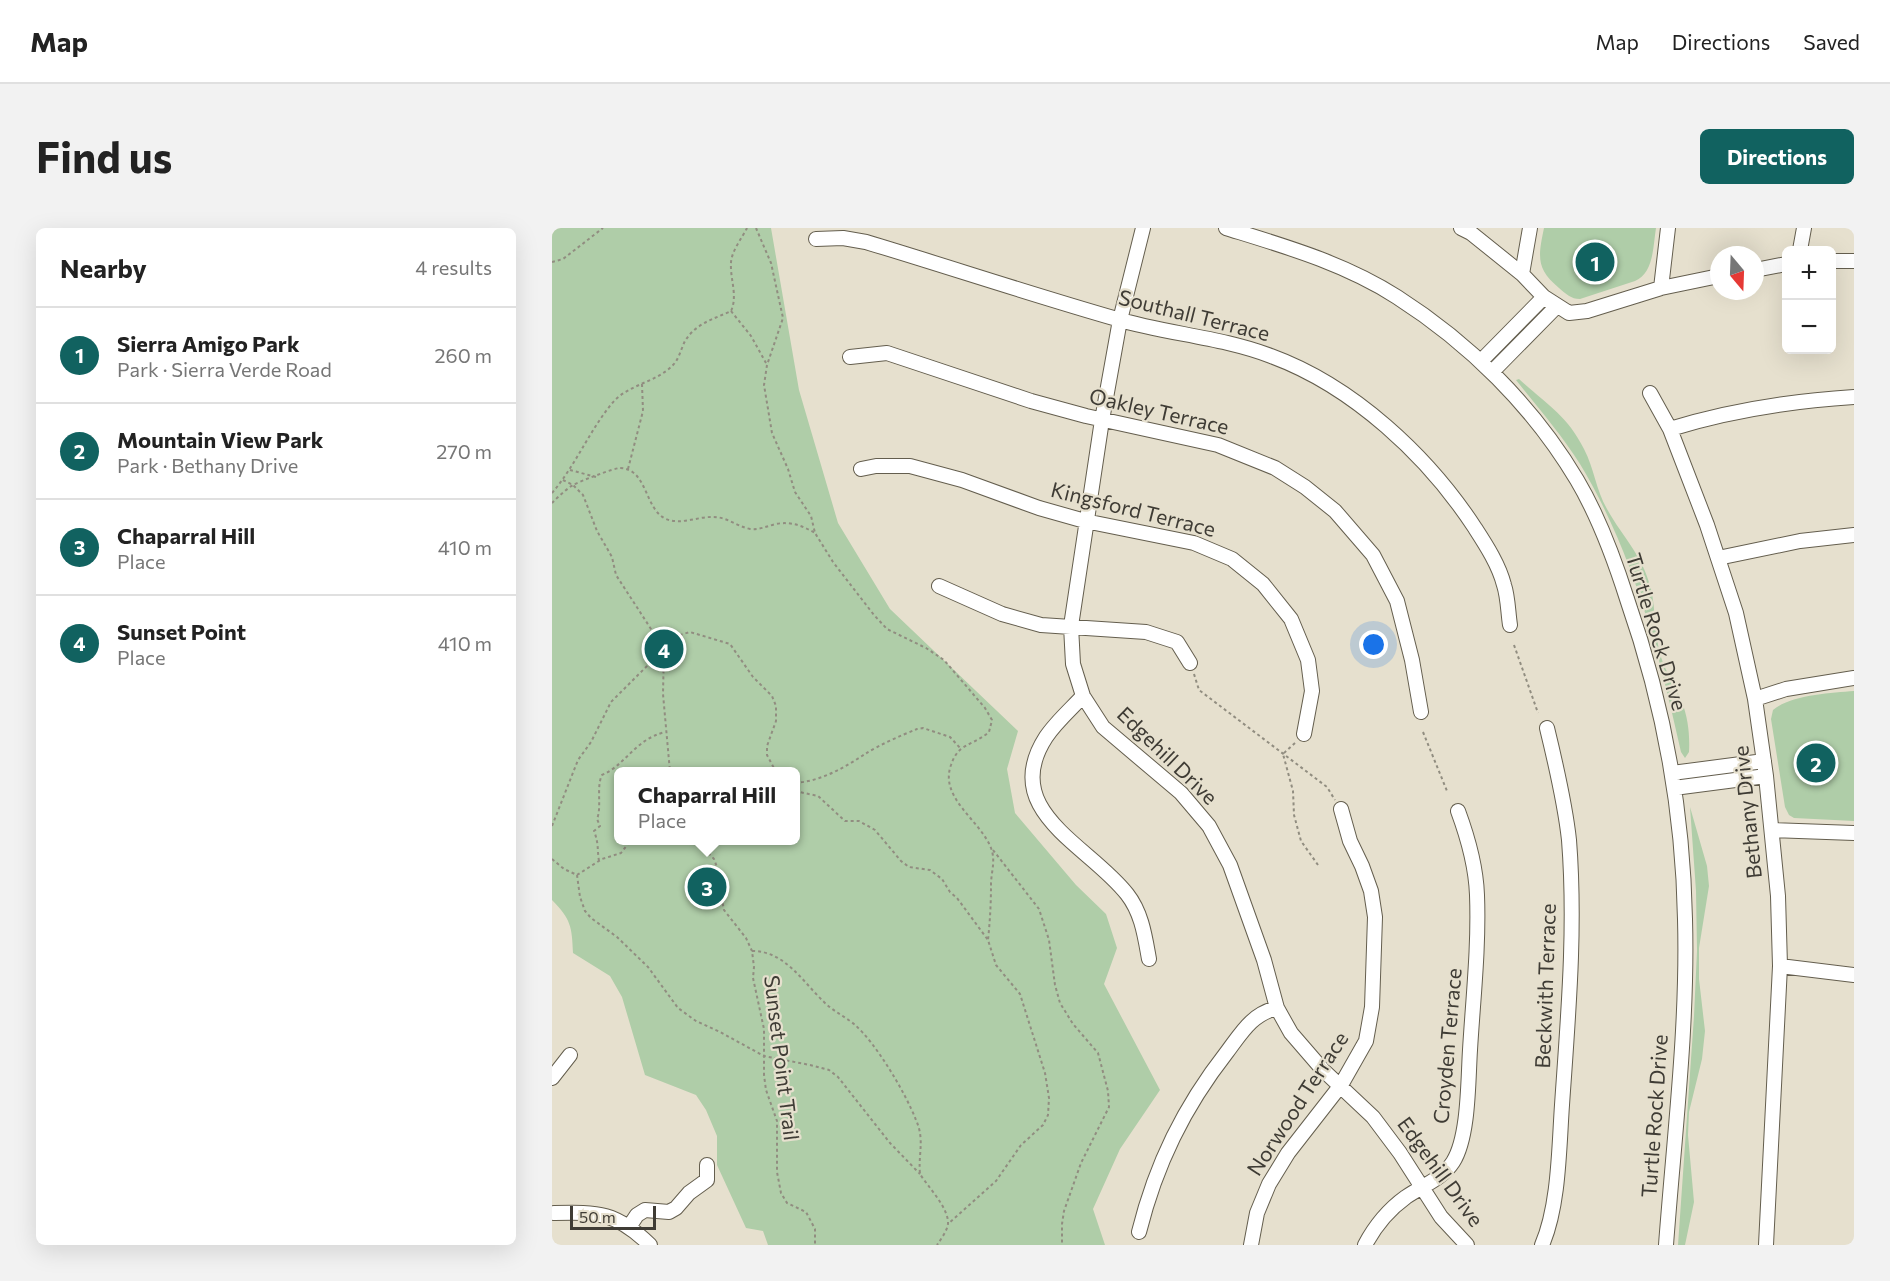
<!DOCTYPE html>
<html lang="en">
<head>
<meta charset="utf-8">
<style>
	body { margin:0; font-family:Commissioner,sans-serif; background:#f2f2f2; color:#222 }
	.controls { position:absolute; right:18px; top:18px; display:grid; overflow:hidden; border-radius:9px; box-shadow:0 6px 24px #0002 }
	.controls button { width:54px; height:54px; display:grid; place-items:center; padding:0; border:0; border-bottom:2px solid #e0e0e0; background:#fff; color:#222; font:30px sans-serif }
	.compass { position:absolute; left:1158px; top:18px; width:54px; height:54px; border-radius:50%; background:#fff; box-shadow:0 6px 24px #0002; rotate:161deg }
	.scale { position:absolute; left:18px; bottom:15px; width:86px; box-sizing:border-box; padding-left:6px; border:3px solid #3f3c35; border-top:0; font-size:16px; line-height:21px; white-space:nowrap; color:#3f3c35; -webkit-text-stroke:4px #e6e0ce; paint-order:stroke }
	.you { position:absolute; left:822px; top:417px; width:21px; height:21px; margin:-15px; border:4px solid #fff; border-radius:50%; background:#1a73e8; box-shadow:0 0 0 9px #1a73e833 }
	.badge { display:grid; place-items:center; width:39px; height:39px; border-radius:50%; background:#116260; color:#fff; font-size:20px; font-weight:700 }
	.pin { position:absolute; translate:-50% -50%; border:3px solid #fff; box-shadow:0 2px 6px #0006 }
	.popup { position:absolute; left:62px; top:539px; width:186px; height:78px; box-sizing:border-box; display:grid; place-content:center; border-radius:9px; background:#fff; filter:drop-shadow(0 2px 4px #0005); font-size:20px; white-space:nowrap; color:#767676 }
	.popup b { font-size:22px; color:#222 }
	.popup::after { content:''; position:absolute; left:50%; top:100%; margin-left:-12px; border:12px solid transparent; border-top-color:#fff }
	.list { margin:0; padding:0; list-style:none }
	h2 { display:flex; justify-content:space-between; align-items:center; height:78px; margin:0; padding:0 24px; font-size:26px }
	h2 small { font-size:20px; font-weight:400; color:#767676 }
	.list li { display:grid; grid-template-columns:39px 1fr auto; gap:18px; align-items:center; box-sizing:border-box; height:96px; padding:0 24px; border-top:2px solid #e0e0e0 }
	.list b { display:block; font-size:22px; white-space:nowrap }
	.list p { margin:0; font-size:20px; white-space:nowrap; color:#767676 }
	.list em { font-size:20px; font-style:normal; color:#767676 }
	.map { position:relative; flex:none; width:1302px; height:1017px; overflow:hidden; border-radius:9px }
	header { display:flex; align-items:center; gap:36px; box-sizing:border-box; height:84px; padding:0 30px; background:#fff; border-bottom:2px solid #e0e0e0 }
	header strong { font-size:28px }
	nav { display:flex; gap:33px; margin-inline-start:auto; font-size:21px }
	.intro { display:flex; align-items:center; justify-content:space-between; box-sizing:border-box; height:144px; padding:0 36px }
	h1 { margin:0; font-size:42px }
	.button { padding:15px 27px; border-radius:9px; background:#116260; color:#fff; font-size:21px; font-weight:700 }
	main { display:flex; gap:36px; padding:0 36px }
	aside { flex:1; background:#fff; border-radius:9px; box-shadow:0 6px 24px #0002 }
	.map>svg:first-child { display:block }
	.green { fill:#afcda8; fill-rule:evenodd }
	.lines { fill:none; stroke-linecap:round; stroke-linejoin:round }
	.minor-casing { stroke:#645e4e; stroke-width:16 }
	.path { stroke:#918d80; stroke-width:2; stroke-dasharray:3 3; stroke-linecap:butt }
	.minor { stroke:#fff; stroke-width:14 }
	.labels { text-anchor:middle; stroke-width:4.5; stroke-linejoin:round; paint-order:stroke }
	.street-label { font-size:21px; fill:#3f3c35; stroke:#e6e0ce }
</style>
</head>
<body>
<header>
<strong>Map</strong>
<nav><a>Map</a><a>Directions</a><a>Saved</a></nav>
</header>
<div class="intro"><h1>Find us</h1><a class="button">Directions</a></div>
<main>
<aside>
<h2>Nearby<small>4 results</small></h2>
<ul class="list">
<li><span class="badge">1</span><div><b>Sierra Amigo Park</b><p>Park · Sierra Verde Road</p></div><em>260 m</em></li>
<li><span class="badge">2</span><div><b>Mountain View Park</b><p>Park · Bethany Drive</p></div><em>270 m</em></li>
<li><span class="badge">3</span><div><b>Chaparral Hill</b><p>Place</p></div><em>410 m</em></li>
<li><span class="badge">4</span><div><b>Sunset Point</b><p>Place</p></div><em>410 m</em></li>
</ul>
</aside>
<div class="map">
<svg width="1302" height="1017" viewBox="0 0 1302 1017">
	<rect width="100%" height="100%" fill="#e6e0ce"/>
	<path class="green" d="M0,0H219L247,162L286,295L338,381L466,503L455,541L463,585L524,657L554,686L565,720L552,756L608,862L568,921L541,981L553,1017H216L211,1003L194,1000L165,937V908L154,882L144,867L93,847L70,769L58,748L21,725C20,699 19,691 0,672ZM66,544H243V612H66Z
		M992,0H1104C1101,18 1102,45 1083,53L1028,71C1019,71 1014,66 1007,60C984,41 986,29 992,0Z
		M967,151C994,176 1015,187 1032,221C1042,240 1044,262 1055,281C1071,310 1090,326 1099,361C1104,383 1102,407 1109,429C1114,445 1124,459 1130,474C1136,490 1138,507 1137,524L1133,530L1129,524C1107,424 1081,324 1028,236C1009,206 986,180 964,152Z
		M1302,463V593L1242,590L1237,587L1233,579L1219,491L1221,482C1239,467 1278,465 1302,463Z
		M1138,579L1155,638L1157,658L1147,720V751L1153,803L1150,831L1137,884L1136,907L1142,974L1133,1017H1126L1142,788L1145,723L1144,663Z"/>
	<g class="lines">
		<defs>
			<path id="minor" d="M591,0L568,92L550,192L519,398L521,436L531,468L551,499L629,565L657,598L678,637L712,732L725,780L739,805L771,842L821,889L848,925L889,989L915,1017
				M674,0C732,18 792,35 845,69C917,115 981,178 1025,252C1047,289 1062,330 1075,371C1111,474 1131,581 1133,691C1136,799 1122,909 1114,1017
				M909,0L919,5L970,46L992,69L1017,85L1035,83L1109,60L1167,48
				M264,11L291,10L314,14C397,39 481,67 565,91C615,106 669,109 719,128C801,158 876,228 923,300C934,317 947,337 952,357C956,369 956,384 958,397
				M1248,22L1252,0
				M1280,33H1302
				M1203,42L1234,36
				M970,46L978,0
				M1109,60L1116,0
				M298,129L335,125L479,173L534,188L666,217L723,240L753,259L783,283L821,327L845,373L860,432L869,484
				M929,133L992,69
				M940,144L1004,79
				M1098,165L1118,201L1155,297L1184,385L1203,471L1214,548L1226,668L1228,738L1214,1017
				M1118,201C1179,182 1239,173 1302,169
				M309,241L324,238H358L410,252L487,280L533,293L642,315L680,331L711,356L739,391L756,432L760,463L752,506
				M1166,330L1248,313L1302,307
				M387,358L450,386L489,397L594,404L625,414L638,435
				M531,468C519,481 504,494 494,509C446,583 537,617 575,666C590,685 593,709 597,731
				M1203,471L1234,461L1302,450
				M1120,545L1212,533
				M1122,560L1214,548
				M1220,602L1302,605
				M1228,738L1302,747
				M0,850L18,827
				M2,985C47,984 64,984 98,1017
				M77,999L85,987L93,982L117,984L124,980L137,965L155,952V937
				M587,1004C604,936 632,879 675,824C690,804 700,786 725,780
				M699,1017L705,985L717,956L736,925L789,857L814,813L820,779L823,689L819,663L810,638L798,613L789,581
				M813,1017C823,998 836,982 854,969C870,958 890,951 901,934C917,909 916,852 918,822C921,771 927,719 925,667C924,638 916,610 906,583
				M990,1017C1007,978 1007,920 1010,877C1016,789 1024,701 1017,612C1013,575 1004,537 995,500"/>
		</defs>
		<use href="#minor" class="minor-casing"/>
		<path class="path" d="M204,0L219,35L231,90L215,137L212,157L220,205L236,241L243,264L259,288L263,305L281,334L322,387L335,401L374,420L392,432L433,480L440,492L437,504C428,512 417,515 409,521C404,525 401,531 399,537C387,570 428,592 439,620C444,633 439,644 439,657C439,675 438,693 436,712
			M0,34L11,31L51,0
			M179,83L199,108L214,135
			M76,241L91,183L90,156
			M18,242L44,249
			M11,252L21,257L31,267L45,303L60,329L64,347L112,421L111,466L118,544
			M0,265C24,237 38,201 62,173C78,156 105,154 121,137C127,131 129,121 133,113C144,95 162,91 179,83C186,68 178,51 179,35C179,24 190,10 195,0
			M0,275C6,269 13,262 21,257C26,254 62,240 68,240C96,241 92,281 114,291C128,297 145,289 159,289C174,288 184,298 198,301C208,302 215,298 224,296C239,293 251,298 263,305
			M962,417L986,485
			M642,446L647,462L775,559L783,572
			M871,504L895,563
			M743,515L731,526L741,563L742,587L749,613L766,637
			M243,555C269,553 292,540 313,526C327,517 350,507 365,501L371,500L398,509L409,521
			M243,563L266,568L293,593H307L323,602L349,633L357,639L378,642L390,651L398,664L405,670L436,712L444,737L468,766L493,845L497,870L496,887L491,897L469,917L444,953L396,996
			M0,598L26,532L39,514L59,474L125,408L138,404L178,416L201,449L220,468L224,478V493L215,518V527L224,544
			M144,612L162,631L169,650L168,662L172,682L194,710L200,723L202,739L201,750L212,801V847L214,862L225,893V944L229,965L235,975L254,984L263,1001V1017
			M441,622L487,681L497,712L503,757L508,775L521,796L546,825L556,863L557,879L529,935L512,983L510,996V1017
			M0,631L12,641L25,647L50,631L69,625L79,612
			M47,633C45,621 47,616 42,603L48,598L45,591C50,579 44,559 50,547C75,536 82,512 113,504
			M25,647L28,669L33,683L39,690L65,709L96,739L126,780L144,793L168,804L212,828L258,837L277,842L286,849L338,915L368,946
			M200,723C233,723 250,753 272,774C281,783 292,788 302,796C324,815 353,864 364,892C373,912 366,926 368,946C376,959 397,980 396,996C395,1003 389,1011 385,1017"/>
		<use href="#minor" class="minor"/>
	</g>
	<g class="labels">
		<g class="street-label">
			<text transform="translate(642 88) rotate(14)" y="7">Southall Terrace</text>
			<text transform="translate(607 184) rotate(13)" y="7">Oakley Terrace</text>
			<text transform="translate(581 282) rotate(14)" y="7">Kingsford Terrace</text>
			<text transform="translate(1104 404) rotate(73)" y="7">Turtle Rock Drive</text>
			<text transform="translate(615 528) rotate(44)" y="7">Edgehill Drive</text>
			<text transform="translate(1196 584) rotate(-96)" y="7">Bethany Drive</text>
			<text transform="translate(994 758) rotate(-88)" y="7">Beckwith Terrace</text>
			<text transform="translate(896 818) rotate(-85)" y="7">Croyden Terrace</text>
			<text transform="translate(229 830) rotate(83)" y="7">Sunset Point Trail</text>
			<text transform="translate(746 876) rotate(-57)" y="7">Norwood Terrace</text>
			<text transform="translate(1103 888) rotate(-86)" y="7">Turtle Rock Drive</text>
			<text transform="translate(888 944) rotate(54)" y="7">Edgehill Drive</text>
		</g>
	</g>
</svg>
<div class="controls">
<button>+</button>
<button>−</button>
</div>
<svg class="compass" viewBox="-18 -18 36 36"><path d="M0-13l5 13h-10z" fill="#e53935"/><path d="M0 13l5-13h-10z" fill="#767676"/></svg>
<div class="scale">50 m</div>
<div class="you"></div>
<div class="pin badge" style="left:1043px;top:34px">1</div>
<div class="pin badge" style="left:1264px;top:535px">2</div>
<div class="pin badge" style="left:155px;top:659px">3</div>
<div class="popup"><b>Chaparral Hill</b>Place</div>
<div class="pin badge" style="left:112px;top:421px">4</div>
</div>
</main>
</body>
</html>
